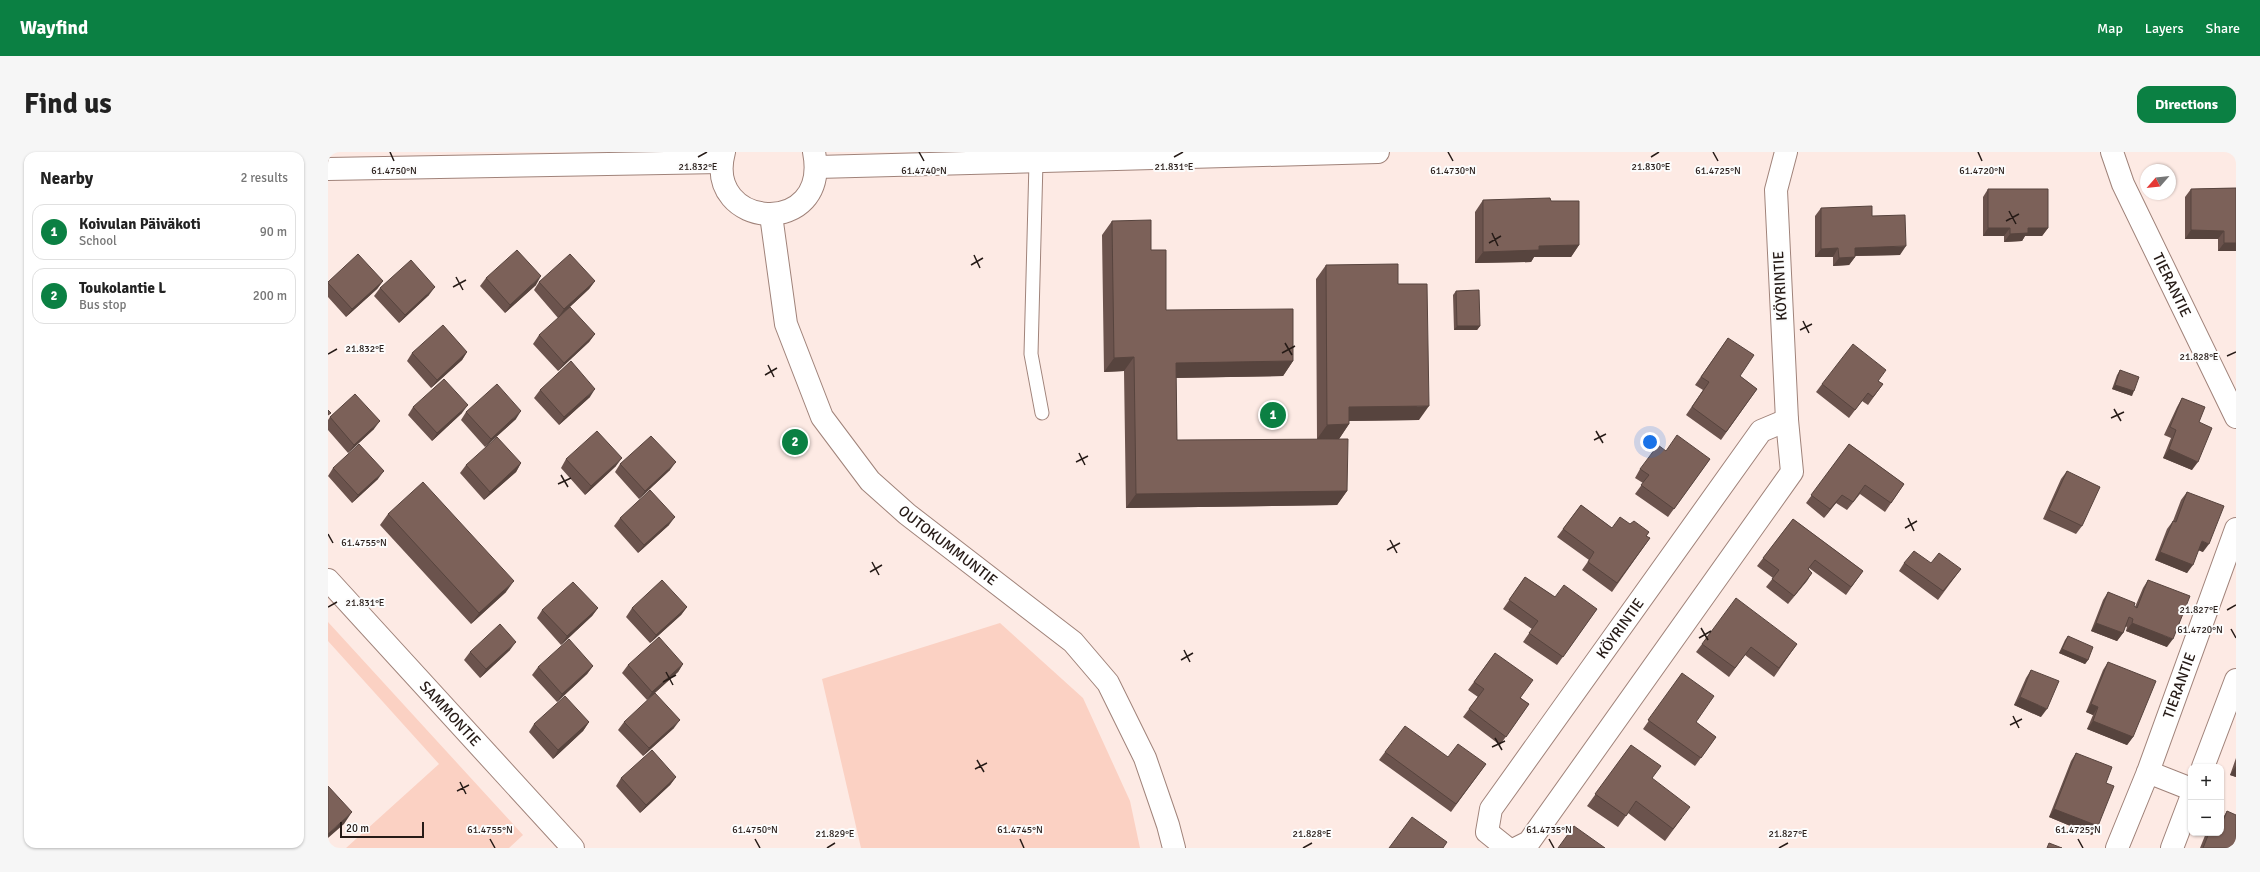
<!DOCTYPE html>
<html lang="en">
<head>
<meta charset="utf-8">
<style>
	body { margin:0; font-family:Signika,sans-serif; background:#f6f6f6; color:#222 }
	.controls { position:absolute; right:12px; bottom:12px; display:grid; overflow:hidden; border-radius:8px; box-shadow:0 1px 3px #0004 }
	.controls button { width:36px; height:36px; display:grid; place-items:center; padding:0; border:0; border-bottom:1px solid #e0e0e0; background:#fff; color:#222; font:20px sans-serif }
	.compass { position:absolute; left:1812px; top:12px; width:36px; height:36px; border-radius:50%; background:#fff; box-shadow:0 1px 3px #0004; rotate:242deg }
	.scale { position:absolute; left:12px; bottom:10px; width:84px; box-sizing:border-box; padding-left:4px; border:2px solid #261b17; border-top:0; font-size:11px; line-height:14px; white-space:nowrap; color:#261b17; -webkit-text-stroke:3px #fcfcfc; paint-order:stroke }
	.you { position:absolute; left:1322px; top:290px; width:14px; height:14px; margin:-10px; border:3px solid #fff; border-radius:50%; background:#1a73e8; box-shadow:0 0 0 6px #1a73e833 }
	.badge { display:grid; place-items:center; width:26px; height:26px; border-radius:50%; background:#0b8043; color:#fff; font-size:13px; font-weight:700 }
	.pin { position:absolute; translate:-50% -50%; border:2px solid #fff; box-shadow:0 1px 4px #0006 }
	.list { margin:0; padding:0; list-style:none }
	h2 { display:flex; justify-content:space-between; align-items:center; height:52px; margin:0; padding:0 16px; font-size:17px }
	h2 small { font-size:13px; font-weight:400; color:#767676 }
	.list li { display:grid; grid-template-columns:26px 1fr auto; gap:12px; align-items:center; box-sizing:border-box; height:56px; margin:0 8px 8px; padding:0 8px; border:1px solid #e0e0e0; border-radius:12px }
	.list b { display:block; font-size:15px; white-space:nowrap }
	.list p { margin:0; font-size:13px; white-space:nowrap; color:#767676 }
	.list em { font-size:13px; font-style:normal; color:#767676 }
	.map { position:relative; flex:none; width:1908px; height:696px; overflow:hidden; border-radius:12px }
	header { display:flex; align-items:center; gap:24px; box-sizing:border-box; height:56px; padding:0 20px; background:#0b8043; color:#fff }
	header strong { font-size:19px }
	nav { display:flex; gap:22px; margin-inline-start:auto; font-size:14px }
	.intro { display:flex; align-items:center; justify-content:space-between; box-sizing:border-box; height:96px; padding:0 24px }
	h1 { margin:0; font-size:28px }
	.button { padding:10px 18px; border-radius:12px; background:#0b8043; color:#fff; font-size:14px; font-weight:700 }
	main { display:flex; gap:24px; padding:0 24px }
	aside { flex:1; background:#fff; border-radius:12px; box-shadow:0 1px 3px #0004 }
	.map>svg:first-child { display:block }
	.green { fill:#fbd1c3 }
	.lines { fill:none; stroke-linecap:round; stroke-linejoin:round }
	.service-casing { stroke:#a0837a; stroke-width:15 }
	.minor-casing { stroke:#a0837a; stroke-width:24 }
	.secondary-casing { stroke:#a0837a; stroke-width:24 }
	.service { stroke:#fff; stroke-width:13 }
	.minor { stroke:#fff; stroke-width:22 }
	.secondary { stroke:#fff; stroke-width:22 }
	.wall { fill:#6b534d }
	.shaded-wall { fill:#57443e }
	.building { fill:#7c6159; stroke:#57443e }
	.ticks { fill:none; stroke:#261b17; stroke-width:1.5 }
	.labels { text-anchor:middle; stroke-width:4; stroke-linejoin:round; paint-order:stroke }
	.street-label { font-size:15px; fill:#261b17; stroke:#fcfcfc }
	.ticks-label { font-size:10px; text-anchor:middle; fill:#261b17; stroke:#fcfcfc; stroke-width:4; stroke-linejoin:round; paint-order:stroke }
</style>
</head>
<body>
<header>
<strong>Wayfind</strong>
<nav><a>Map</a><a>Layers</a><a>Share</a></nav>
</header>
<div class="intro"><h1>Find us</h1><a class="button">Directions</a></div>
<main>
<aside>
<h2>Nearby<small>2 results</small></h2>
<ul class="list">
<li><span class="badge">1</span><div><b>Koivulan Päiväkoti</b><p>School</p></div><em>90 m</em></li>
<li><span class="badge">2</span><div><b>Toukolantie L</b><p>Bus stop</p></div><em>200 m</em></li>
</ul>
</aside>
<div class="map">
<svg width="1908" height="696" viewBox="0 0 1908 696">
	<rect width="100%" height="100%" fill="#fdeae4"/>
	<path class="green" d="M0,470L195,683L181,696H18L111,612L0,489Z
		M672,471L755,546L802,649L812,696H533L494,527Z"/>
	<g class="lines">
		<defs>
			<path id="service" d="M708,10L703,202L714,261"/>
			<g id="minor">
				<path id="s1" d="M1784,0L1795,32L1908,265"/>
				<path d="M489,15L1050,0"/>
				<path d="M0,17L393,10"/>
				<path id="s2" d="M0,428L245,696"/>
				<path d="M1875,615L1908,528"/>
				<path d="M1820,620L1863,637"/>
				<path id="s3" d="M1179,696L1159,680L1163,657L1433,279L1459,268"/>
				<path d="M1189,696L1201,690L1464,320L1459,268L1448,38L1458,0"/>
				<path id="s4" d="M1789,696L1820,620L1908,377"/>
				<path d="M1844,696L1863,646"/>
			</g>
			<g id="secondary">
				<path d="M396,0C375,78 503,87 486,0"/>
				<path id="s5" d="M443,63L458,172L494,265L542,329L579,362L745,490L780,531L817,606L840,673L846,696"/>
			</g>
		</defs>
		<use href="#service" class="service-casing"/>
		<use href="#minor" class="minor-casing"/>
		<use href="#secondary" class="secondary-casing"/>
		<use href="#service" class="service"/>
		<use href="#minor" class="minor"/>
		<use href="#secondary" class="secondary"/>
	</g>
	<path class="wall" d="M1908,36V99H1890V87H1857V45L1863,37Z
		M1660,37L1720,76L1714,84H1697L1694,89L1676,90V84H1655V45Z
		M1155,48L1223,49L1251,93L1243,105H1206L1203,110L1147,111V60Z
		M1493,56L1544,64L1572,103L1527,104V105L1521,113L1505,114V105H1487V64Z
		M784,69L823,98L838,158L965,209L955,224L848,226L849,288L1019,339L1009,353L798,356L796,219L776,220L774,83Z
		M998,113L1070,132L1091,268L1021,269V272L1011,287H989L988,127Z
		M158,126L208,133L177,161L152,134Z
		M55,129L49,137L18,165L0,145V130Z
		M267,129L261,137L230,166L206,138L211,130Z
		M52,136L101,143L71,171L46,144Z
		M1128,139L1152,174L1149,178H1126L1125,143Z
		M267,182L261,190L230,219L205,192L211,183Z
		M1400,186L1412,224L1429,237L1393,288L1358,263L1375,238L1367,233Z
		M139,200L134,208L103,236L79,209L84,201Z
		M1792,218L1804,244L1784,237L1789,223Z
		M1550,229L1555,232L1540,253L1534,249L1521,266L1488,240L1494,232Z
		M212,238L262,245L231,273L206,246Z
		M1854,246L1871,270L1864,318L1835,306L1843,286L1836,283L1849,255Z
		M85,255L134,261L104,289L80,263Z
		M138,260L188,267L157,295L133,268Z
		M2,265L46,277L20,301L0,278V268Z
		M1521,292L1576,332L1557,360L1532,342L1519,358L1508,351L1496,366L1478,351Z
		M1338,299L1382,307L1340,365L1307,342L1315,331L1307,326L1312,317Z
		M238,307L288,314L257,343L233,316Z
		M193,311L188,320L156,348L132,321L138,313Z
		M292,312L342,318L311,347L287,320Z
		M5,316L50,327L24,351L0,324Z
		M1739,319L1754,374L1748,382L1715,367L1733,327Z
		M1859,340L1875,400L1870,398L1859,421L1827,408L1839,377L1845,369L1853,348Z
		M1253,353L1284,376L1302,372L1321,380L1318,384L1322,386L1284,440L1254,418L1261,408L1229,385Z
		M60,362L178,440L143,472L52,373Z
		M292,366L341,373L310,401L286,374Z
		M1465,367L1535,419L1518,443L1481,416V417L1484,421L1460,452L1438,435L1445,426L1429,414Z
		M1576,411H1603L1633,417L1610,448L1571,419Z
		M1197,425L1227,445L1269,457L1229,513L1195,490L1204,477L1175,457Z
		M1820,428L1839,495L1798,479L1799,475L1797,474L1795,481L1789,489L1763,479L1775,448L1780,440L1807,455L1815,436Z
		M359,455L353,463L322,491L298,465L304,456Z
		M270,456L264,464L233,493L209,466L214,458Z
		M1740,484L1760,508L1757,512L1731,501L1737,488Z
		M1374,492H1469L1446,525L1417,503L1401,525L1368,500Z
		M182,498L152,526L136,508L142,500Z
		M1167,501L1193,546L1201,552L1172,593L1135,565L1150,545L1140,538Z
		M1780,510L1805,585L1799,593L1759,577L1765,563L1758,560L1775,518Z
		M355,512L350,520L319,548L294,521L300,513Z
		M265,514L259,522L229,550L204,523L210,515Z
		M1703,518L1713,565L1686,553L1698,526Z
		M1354,521L1368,570L1388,585L1367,614L1315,577Z
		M261,570L255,579L225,607L201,580L206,572Z
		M296,570L346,576L315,604L290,578Z
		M1303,593L1324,627L1354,666L1337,689L1300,661L1290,675L1259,654Z
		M1057,600L1120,605L1158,612L1123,660L1051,608Z
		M1748,601L1778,631L1764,683L1721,665L1743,609Z
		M1908,606V625L1902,623Z
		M348,625L342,633L312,661L288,634L293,626Z
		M1899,659L1908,696H1872L1878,681H1893V669Z"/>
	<path class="shaded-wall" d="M1660,76H1682L1676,84H1655Z
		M1700,76H1720L1714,84H1697L1694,89L1676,90L1682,82Z
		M1863,78L1896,79L1890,87H1857Z
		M1896,91H1908V99H1890Z
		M1251,93L1243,105H1206L1203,110L1147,111L1155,100L1211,94Z
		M1578,94L1572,103L1521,104L1527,96Z
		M1510,96L1505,105H1487L1493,97Z
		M1527,105L1521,113L1505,114L1511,106Z
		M213,124L208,133L177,161L182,153Z
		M55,129L49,137L18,165L24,157Z
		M267,129L261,137L230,166L236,157Z
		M107,135L101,143L71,171L77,163Z
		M1129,174H1152L1149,178H1126Z
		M267,182L261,190L230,219L236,211Z
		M139,200L134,208L103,236L109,228Z
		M806,205L796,219L776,220L786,206Z
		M965,209L955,224L838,226L848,211Z
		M1787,233L1806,239L1804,244L1784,237Z
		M267,237L262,245L231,273L236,265Z
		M140,253L134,261L104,289L109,281Z
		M1101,254L1091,268L1011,269L1021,255Z
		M193,259L188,267L157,295L163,287Z
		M52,269L46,277L20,301L26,293Z
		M1021,272L1011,287H989L999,273Z
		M1841,297L1870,310L1864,318L1835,306Z
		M294,306L288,314L257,343L263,334Z
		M348,310L342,318L311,347L317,339Z
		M193,311L188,320L156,348L162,340Z
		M56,319L50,327L24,351L30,343Z
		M1019,339L1009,353L798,356L808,342Z
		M1514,343L1508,351L1496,366L1502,357Z
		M347,365L341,373L310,401L316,393Z
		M1874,389L1881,392L1875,400L1868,397Z
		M1832,400L1865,413L1859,421L1827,408Z
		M1484,421L1479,429L1460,452L1466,444Z
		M186,429L178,440L143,472L151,461Z
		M359,455L353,463L322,491L328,483Z
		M270,456L264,464L233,493L239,484Z
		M1768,471L1795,481L1789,489L1763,479Z
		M1804,471L1845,487L1839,495L1798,479Z
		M188,490L182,498L152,526L158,517Z
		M1734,497L1760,508L1757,512L1731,501Z
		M355,512L350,520L319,548L324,540Z
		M265,514L259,522L229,550L234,542Z
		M1692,545L1719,557L1713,565L1686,553Z
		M1763,552L1770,555L1765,563L1758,560Z
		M352,568L346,576L315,604L321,596Z
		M1765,569L1805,585L1799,593L1759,577Z
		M261,570L255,579L225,607L230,598Z
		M1908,615V625L1902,623L1908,614Z
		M348,625L342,633L312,661L318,653Z
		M1726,657L1770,674L1764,683L1721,665Z
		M24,660L16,672L0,686V682Z"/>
	<path class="building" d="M1908,36V91H1896V79L1863,78V37Z
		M1660,37H1720V76H1700V81L1682,82V76H1660Z
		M1222,46L1223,49H1251V93L1211,94V98L1155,100V48Z
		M1544,54V64L1577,63L1578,94L1527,96V105L1511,106L1510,96L1493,97V56Z
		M823,68V98H838V158L965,157V209L848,211L849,288L1020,287L1019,339L808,342L806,205L786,206L784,69Z
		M189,98L213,124L182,153L158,126Z
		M30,102L55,129L24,157L0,131V130Z
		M242,102L267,129L236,157L211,130Z
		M83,108L107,135L77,163L52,136Z
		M1070,112V132H1099L1101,254L1021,255V272L999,273L998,113Z
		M1151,138L1152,174H1129L1128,139Z
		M242,155L267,182L236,211L211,183Z
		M115,173L139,200L109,228L84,201Z
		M1400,186L1426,203L1412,224L1429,237L1398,280L1364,255L1381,230L1373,225Z
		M1525,192L1558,218L1550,229L1555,232L1545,245L1540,241L1527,258L1494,232Z
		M243,209L267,237L236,265L212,238Z
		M1792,218L1811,225L1806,239L1787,233Z
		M116,227L140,253L109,281L85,255Z
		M169,232L193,259L163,287L138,260Z
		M27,242L52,269L26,293L2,265Z
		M1854,246L1877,255L1871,270L1884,276L1870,310L1841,297L1848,278L1842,275Z
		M0,258L3,261L0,263Z
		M269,279L294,306L263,334L238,307Z
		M1349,283L1382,307L1346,357L1313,333L1321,323L1312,317L1330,293L1338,299Z
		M323,284L348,310L317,339L292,312Z
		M169,285L193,311L162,340L138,313Z
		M31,292L56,319L30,343L5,316Z
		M1521,292L1576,332L1563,351L1537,333L1525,350L1514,343L1502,357L1483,343Z
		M1739,319L1772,335L1754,374L1721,358Z
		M95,330L186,429L151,461L60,362Z
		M322,338L347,365L316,393L292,366Z
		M1859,340L1896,354L1881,392L1874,389L1865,413L1832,400L1845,369L1848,370Z
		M1253,353L1284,376L1292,365L1302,372L1306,369L1321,380L1318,384L1322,386L1289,431L1260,410L1266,400L1235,377Z
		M1465,367L1535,419L1523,435L1487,408L1480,417L1484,421L1466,444L1444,427L1451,418L1435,406Z
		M1586,399L1603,411L1611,401L1633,417L1615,439L1576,411Z
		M1197,425L1227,445L1236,433L1269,457L1235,505L1201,481L1210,469L1181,448Z
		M334,428L359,455L328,483L304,456Z
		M1820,428L1862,444L1845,487L1804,471L1805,467L1801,465L1795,481L1768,471L1780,440L1807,451L1806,454L1809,456Z
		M245,430L270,456L239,484L214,458Z
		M1408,446L1469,492L1451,516L1423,495L1407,516L1374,492Z
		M172,472L188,490L158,517L142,500Z
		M1740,484L1765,495L1760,508L1734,497Z
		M331,485L355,512L324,540L300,513Z
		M241,487L265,514L234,542L210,515Z
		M1167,501L1205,528L1192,546L1201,552L1178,585L1141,557L1156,537L1146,530Z
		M1780,510L1828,529L1805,585L1765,569L1770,555L1763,552Z
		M1703,518L1731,529L1719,557L1692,545Z
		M1354,521L1386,544L1368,570L1388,585L1373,606L1320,568Z
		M327,541L352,568L321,596L296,570Z
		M237,544L261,570L230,598L206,572Z
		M1077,574L1120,605L1130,592L1158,612L1128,652L1057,600Z
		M1303,593L1333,614L1324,626L1362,655L1345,677L1308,649L1298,664L1267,642Z
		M324,598L348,625L318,653L293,626Z
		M1748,601L1784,615L1778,631L1786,634L1770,674L1726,657Z
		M0,634L24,660L0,682Z
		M1899,659L1908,663V696H1875L1881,681H1893V674Z
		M1084,665L1119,690L1115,696H1061Z
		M1246,674L1277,696H1230Z
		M1721,691L1734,696H1719Z"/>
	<path class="ticks" d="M62,0L66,9M591,0L596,9M1120,0L1125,9M1385,0L1390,9M1650,0L1654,9M370,5L379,0M846,5L855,0M1323,5L1331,0M1681,59L1688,72M1678,69L1691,62M1164,81L1170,94M1161,91L1173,84M646,103L652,116M643,113L655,106M128,125L135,138M125,135L138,128M1475,169L1481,181M1472,178L1484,172M957,191L964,203M954,201L967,194M0,202L9,197M1899,204L1908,200M440,213L446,225M437,223L449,216M1786,257L1793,269M1783,266L1796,260M1268,279L1275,291M1266,288L1278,282M751,301L757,313M748,310L760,304M233,323L240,335M230,332L243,326M1580,366L1586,379M1577,376L1589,369M0,382L5,391M1062,388L1069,401M1059,398L1072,391M544,410L551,423M542,420L554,413M0,455L9,450M1899,458L1908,453M1373,476L1380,488M1903,477L1908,486M1371,486L1383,479M856,498L862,510M853,508L865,501M338,520L345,533M335,530L348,523M1685,564L1691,576M1682,573L1694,567M1167,586L1174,598M1164,595L1177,589M649,608L656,620M647,617L659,611M132,630L138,642M129,639L141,633M162,687L167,696M427,687L432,696M692,687L696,696M1221,687L1226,696M1750,687L1755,696M499,696L507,691M975,696L984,691M1451,696L1460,691"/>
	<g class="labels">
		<g class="street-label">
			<text dy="5" stroke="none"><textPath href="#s1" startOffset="146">TIERANTIE</textPath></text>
			<text transform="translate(1452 134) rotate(-93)" y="5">KÖYRINTIE</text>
			<text dy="5" stroke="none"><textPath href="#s5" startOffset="391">OUTOKUMMUNTIE</textPath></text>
			<text dy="5" stroke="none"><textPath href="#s3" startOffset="271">KÖYRINTIE</textPath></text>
			<text dy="5" stroke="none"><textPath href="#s4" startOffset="174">TIERANTIE</textPath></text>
			<text dy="5" stroke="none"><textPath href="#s2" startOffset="181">SAMMONTIE</textPath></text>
		</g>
	</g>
	<g class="ticks-label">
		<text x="370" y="18">21.832°E</text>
		<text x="846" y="18">21.831°E</text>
		<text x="1323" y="18">21.830°E</text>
		<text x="66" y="22">61.4750°N</text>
		<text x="596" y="22">61.4740°N</text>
		<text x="1125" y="22">61.4730°N</text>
		<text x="1390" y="22">61.4725°N</text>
		<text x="1654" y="22">61.4720°N</text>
		<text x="37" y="200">21.832°E</text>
		<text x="1871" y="208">21.828°E</text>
		<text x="36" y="394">61.4755°N</text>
		<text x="37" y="454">21.831°E</text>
		<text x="1871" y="461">21.827°E</text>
		<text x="1872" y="481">61.4720°N</text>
		<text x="162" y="681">61.4755°N</text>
		<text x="427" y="681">61.4750°N</text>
		<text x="692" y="681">61.4745°N</text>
		<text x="1221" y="681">61.4735°N</text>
		<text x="1750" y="681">61.4725°N</text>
		<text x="507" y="685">21.829°E</text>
		<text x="984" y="685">21.828°E</text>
		<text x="1460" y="685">21.827°E</text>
	</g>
</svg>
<div class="controls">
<button>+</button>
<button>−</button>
</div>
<svg class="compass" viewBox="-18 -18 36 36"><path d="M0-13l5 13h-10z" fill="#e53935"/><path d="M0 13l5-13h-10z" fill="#767676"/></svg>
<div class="scale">20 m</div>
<div class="you"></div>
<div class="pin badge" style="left:945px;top:263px">1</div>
<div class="pin badge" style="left:467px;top:290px">2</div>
</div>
</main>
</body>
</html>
